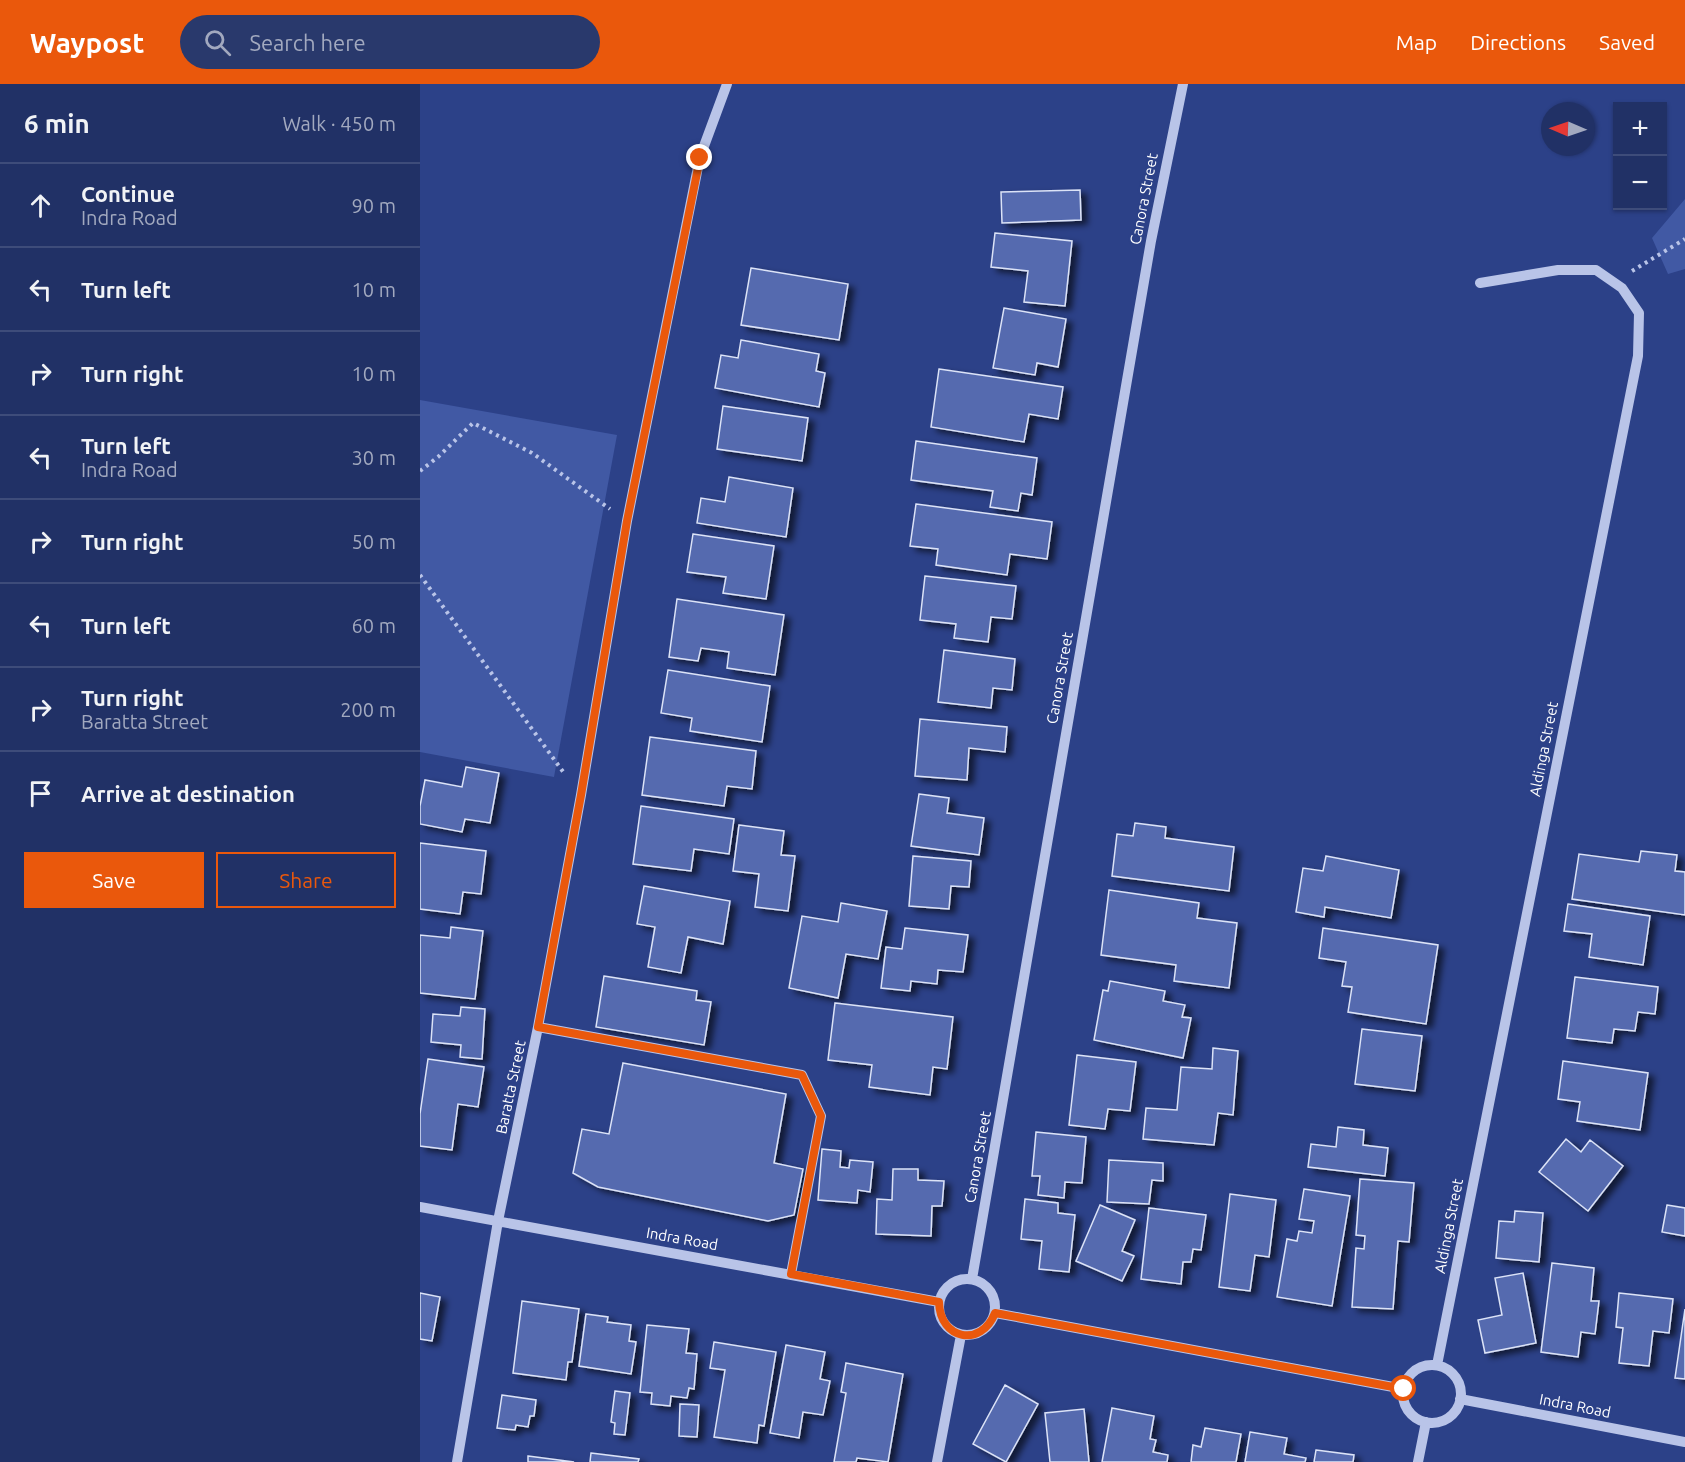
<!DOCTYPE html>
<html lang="en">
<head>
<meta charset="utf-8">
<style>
	body { margin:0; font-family:Ubuntu,sans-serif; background:#29396c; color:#f1f3f6 }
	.controls { position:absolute; right:18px; top:18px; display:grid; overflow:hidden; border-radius:0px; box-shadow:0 2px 4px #0004 }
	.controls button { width:54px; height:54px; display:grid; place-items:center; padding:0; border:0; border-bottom:2px solid #3e4c7a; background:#213166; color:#f1f3f6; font:30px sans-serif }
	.compass { position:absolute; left:1121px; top:18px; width:54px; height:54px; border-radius:50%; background:#213166; box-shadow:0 2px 4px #0004; rotate:272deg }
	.stop { position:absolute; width:18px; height:18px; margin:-14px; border:4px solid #ea580c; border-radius:50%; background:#fff }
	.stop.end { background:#ea580c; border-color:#fff; box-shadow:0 2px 6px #0008 }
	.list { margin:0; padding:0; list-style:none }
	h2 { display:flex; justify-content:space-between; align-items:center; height:78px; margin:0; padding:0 24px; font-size:26px }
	h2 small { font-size:20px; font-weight:400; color:#a2a9bf }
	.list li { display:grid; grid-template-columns:39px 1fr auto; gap:18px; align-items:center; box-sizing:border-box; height:84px; padding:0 24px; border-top:2px solid #3e4c7a }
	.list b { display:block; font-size:22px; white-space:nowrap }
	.list p { margin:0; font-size:20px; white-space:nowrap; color:#a2a9bf }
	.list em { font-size:20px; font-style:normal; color:#a2a9bf }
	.actions { display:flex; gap:12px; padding:18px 24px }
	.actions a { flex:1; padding:14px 0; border:2px solid #ea580c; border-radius:0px; text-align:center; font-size:21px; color:#ea580c }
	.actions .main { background:#ea580c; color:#fff }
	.icon { flex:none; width:33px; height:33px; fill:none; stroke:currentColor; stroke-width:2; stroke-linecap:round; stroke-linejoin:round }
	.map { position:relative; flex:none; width:1265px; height:1378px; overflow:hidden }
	header { display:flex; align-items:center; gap:36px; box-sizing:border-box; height:84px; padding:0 30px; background:#ea580c; color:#fff }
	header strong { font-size:28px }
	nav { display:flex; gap:33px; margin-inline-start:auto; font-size:21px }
	.search { width:420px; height:54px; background:#29396c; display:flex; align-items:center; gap:15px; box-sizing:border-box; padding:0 21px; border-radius:33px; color:#a2a9bf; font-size:22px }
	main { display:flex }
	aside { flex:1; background:#213166 }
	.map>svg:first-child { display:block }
	.green { fill:#4159a4 }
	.building { fill:#546aaf; stroke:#dce3f7; stroke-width:1.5; filter:url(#shadow) }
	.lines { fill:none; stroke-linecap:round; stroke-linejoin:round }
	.path { stroke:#b9c4e8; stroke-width:4; stroke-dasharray:3 4.5; stroke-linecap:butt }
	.minor { stroke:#b9c4e8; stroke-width:10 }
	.route { stroke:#ea580c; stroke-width:8 }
	.labels { text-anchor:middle; stroke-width:4.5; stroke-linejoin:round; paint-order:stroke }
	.street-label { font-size:15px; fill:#fff; stroke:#2c4188 }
</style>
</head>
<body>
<header>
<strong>Waypost</strong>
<div class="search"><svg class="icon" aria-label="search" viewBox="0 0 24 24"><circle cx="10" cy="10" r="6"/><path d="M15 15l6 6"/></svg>Search here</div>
<nav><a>Map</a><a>Directions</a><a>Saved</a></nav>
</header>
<main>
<aside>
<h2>6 min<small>Walk · 450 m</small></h2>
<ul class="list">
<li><svg class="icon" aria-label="ahead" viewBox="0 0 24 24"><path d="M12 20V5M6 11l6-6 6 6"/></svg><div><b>Continue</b><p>Indra Road</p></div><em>90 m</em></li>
<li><svg class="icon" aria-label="left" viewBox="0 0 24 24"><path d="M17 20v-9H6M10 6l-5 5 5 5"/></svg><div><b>Turn left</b></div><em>10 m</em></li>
<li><svg class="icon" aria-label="right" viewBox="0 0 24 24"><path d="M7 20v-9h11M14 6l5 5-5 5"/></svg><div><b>Turn right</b></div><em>10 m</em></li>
<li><svg class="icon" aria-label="left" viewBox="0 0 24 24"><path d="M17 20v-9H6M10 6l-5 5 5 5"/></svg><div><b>Turn left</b><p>Indra Road</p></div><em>30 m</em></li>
<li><svg class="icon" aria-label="right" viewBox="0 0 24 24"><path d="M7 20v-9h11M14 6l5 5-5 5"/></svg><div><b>Turn right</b></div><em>50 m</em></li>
<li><svg class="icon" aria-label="left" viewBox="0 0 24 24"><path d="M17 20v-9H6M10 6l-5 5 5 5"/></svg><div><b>Turn left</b></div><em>60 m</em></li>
<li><svg class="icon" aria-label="right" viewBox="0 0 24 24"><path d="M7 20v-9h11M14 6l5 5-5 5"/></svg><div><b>Turn right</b><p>Baratta Street</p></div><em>200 m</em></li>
<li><svg class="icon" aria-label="arrive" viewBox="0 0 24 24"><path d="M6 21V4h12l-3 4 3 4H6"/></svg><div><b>Arrive at destination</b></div></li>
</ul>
<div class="actions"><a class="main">Save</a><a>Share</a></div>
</aside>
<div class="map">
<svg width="1265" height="1378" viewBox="0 0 1265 1378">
	<defs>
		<filter id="shadow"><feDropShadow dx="6" dy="4" stdDeviation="3" flood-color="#0009"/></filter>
	</defs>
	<rect width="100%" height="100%" fill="#2c4188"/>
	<path class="green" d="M1265,115V185L1248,190L1232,154Z
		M0,316L197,351L134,693L0,668Z"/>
	<path class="building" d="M660,106L661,136L582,139L581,108Z
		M575,149L652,157L645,222L604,218L608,187L571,183Z
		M331,184L428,200L419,256L321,241Z
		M584,224L646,235L638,283L617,279L615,291L573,284Z
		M321,256L399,270L396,287L405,289L399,323L295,304L301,271L318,274Z
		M519,285L643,303L638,335L609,330L604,358L511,343Z
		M303,322L388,334L382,377L297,365Z
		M496,357L617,374L612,411L601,409L598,427L570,423L573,407L491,396Z
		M309,393L373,404L366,453L277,439L281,414L305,418Z
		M496,420L632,438L627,475L590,470L587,491L516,481L518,465L490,462Z
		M273,450L354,462L346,515L303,509L306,493L267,488Z
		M505,492L596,502L592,535L571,533L568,558L534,554L536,540L500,536Z
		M257,515L364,531L355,591L307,584L309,568L281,564L278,577L249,573Z
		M524,566L595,575L592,606L573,604L571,624L518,618Z
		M248,586L350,602L342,658L270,647L272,634L241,629Z
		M500,635L587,643L585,668L549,664L547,696L495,692Z
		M230,653L336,667L332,705L307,702L304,722L222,711Z
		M46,683L79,689L70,739L45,735L42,748L0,740V722L5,696L42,703Z
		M499,710L529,714L527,729L564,734L559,771L491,762Z
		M221,722L314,735L309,770L274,765L271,787L213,780Z
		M715,739L746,743L745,754L814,763L809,807L692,792L697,750L713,752Z
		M319,741L364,747L361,771L375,772L368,827L335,823L339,790L313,787Z
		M0,759L66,767L61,810L43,808L40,830L0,825Z
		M1221,767L1257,771L1255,787L1265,788V831L1152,815L1159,770L1219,778Z
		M493,772L551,777L549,803L531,802L529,825L489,822Z
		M906,772L979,786L971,834L905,823L904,833L876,828L883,784L903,787Z
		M224,802L310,817L303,860L268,853L261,889L228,883L235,843L217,840Z
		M689,806L779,819L777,834L817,839L809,904L754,897L756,881L681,871Z
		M421,819L467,827L458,875L426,870L418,914L369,904L382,832L418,838Z
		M1148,820L1230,832L1223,881L1169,873L1172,850L1144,847Z
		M31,843L63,847L55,915L0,909V851L30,854Z
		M485,844L548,851L543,888L518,886L517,900L491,897L490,907L461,904L466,863L482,865Z
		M903,844L1018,861L1006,940L928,928L932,903L922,902L926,878L899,874Z
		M184,892L277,907L276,916L291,918L284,961L176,943Z
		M1155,893L1238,903L1235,930L1218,928L1215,947L1194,945L1192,959L1147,954Z
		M690,897L745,907L743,917L765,921L762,933L771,934L763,974L674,956L683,906L688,907Z
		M415,919L533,933L527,985L513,983L510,1011L449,1003L452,981L408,976Z
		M41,923L65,925L62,975L40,973L41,961L11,958L13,930L40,932Z
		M942,945L1002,952L995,1007L935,1000Z
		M793,964L818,967L813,1031L798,1029L794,1061L723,1055L726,1024L757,1026L761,983L792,985Z
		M657,971L716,978L710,1027L688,1025L685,1045L649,1041Z
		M8,975L64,983L58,1023L38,1020L32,1066L0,1062V1030Z
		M1143,977L1228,989L1220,1046L1157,1037L1160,1018L1138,1015Z
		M203,979L366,1010L354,1079L383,1085L374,1131L348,1137L178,1103L153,1089L162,1045L189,1050Z
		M918,1043L944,1046L943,1061L968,1064L965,1092L888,1083L891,1060L916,1063Z
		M616,1048L666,1053L662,1099L645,1098L644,1114L618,1111L620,1092H612Z
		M1146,1055L1161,1068L1170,1056L1203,1082L1168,1127L1119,1088Z
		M402,1065L421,1067L420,1083L429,1084L430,1076L453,1078L450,1108L438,1106L437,1119L398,1116Z
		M689,1076L743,1079V1097L732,1096L729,1120L687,1118Z
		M473,1085H498V1096L524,1097L522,1122H512L511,1152L456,1150L457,1115L472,1116Z
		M940,1095L994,1099L989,1158L978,1157L973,1225L932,1223L936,1164L944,1165L945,1152L936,1151Z
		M884,1105L930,1112L912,1222L857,1213L867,1155L877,1157L879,1147L892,1149L894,1137L879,1135Z
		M810,1110L856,1116L849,1173L835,1171L830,1207L799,1203Z
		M605,1115L638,1119V1129L655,1131L649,1188L619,1185L622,1157L601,1155Z
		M680,1121L715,1136L702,1167L714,1172L702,1197L656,1177Z
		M1247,1121L1265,1124V1152L1242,1148Z
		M729,1124L786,1131L781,1166L773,1165L771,1178H763L761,1200L721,1195Z
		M1095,1127L1123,1129L1119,1178L1076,1174L1079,1137L1094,1138Z
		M1132,1179L1174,1184L1171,1217H1179L1175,1250L1161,1248L1158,1273L1121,1268Z
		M1103,1189L1116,1259L1065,1269L1058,1236L1082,1231L1075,1194Z
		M0,1209L20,1213L12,1257L0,1255Z
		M1199,1209L1253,1215L1249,1249L1233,1247L1229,1282L1199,1279L1203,1244L1196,1243Z
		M102,1217L159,1225L152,1278H148L146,1296L93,1289Z
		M1265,1225V1295L1255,1294Z
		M166,1230L188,1233L187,1238L211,1241L209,1257L216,1258L211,1290L159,1282Z
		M227,1241L269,1245L266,1269L277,1270L274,1305L269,1304L267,1314L251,1312L250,1322L231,1320L232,1309L220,1308Z
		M294,1258L356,1268L344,1342L339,1341L337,1359L294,1353L305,1286L290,1284Z
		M366,1261L405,1268L400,1295L410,1297L403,1331L383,1328L379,1354L350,1349Z
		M426,1279L483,1290L468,1378L437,1374L436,1378H414L426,1309L421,1308Z
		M585,1301L618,1320L586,1378L553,1360Z
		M195,1307L210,1309L205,1351L194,1350L195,1339L191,1338Z
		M82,1311L116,1316L114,1332H110L108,1343L96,1341L95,1346L77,1344Z
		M260,1320L279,1321L277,1353L259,1352Z
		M692,1324L734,1332L730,1355L736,1356L733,1368L748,1371L747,1378H682Z
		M664,1325L669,1378H630L625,1329Z
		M785,1344L821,1350L816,1378H771L773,1361L781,1363Z
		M830,1348L867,1354L864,1370L886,1374L885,1378H825Z
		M896,1366L934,1371L933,1378H894Z
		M171,1369L219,1375L218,1378H170Z
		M108,1372L154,1378H108Z"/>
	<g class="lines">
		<path class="path" d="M1212,187L1265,155
			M0,387L18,373L53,339L112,369L190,425
			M0,491L144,689"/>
		<path class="minor" d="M118,943L382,991L401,1032L371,1190
			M0,1123L519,1218
			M519 1223a28 28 0 1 1 56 0a28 28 0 1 1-56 0Z
			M552,1195L731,157L763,0
			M575,1229L984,1305
			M1017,1281L1218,272L1219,229L1202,204L1176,186H1138L1060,199
			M983 1310a29 29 0 1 1 58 0a29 29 0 1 1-58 0Z
			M1040,1315L1265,1358
			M37,1378L78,1137L118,943L161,711L207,437L280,73L307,0
			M517,1378L541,1251
			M998,1378L1006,1338"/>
	</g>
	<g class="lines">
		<path class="route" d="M280,74L207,437L161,711L118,943L382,991L401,1032L371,1190L519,1218C520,1256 561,1264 575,1229L984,1305"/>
	</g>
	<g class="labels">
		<g class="street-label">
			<text transform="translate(724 115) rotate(-79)" y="5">Canora Street</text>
			<text transform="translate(640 594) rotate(-80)" y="5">Canora Street</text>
			<text transform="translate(1124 665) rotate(-79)" y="5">Aldinga Street</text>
			<text transform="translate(91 1003) rotate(-78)" y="5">Baratta Street</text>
			<text transform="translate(558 1073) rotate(-80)" y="5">Canora Street</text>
			<text transform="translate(1029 1142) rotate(-79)" y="5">Aldinga Street</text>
			<text transform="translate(262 1155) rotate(10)" y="5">Indra Road</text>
			<text transform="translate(1155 1322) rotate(11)" y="5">Indra Road</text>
		</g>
	</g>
</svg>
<div class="controls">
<button>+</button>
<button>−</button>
</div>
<svg class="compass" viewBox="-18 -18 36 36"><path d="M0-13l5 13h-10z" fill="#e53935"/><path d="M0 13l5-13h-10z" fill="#a2a9bf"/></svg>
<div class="stop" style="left:984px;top:1305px"></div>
<div class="stop end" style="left:280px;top:74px"></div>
</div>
</main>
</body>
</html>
